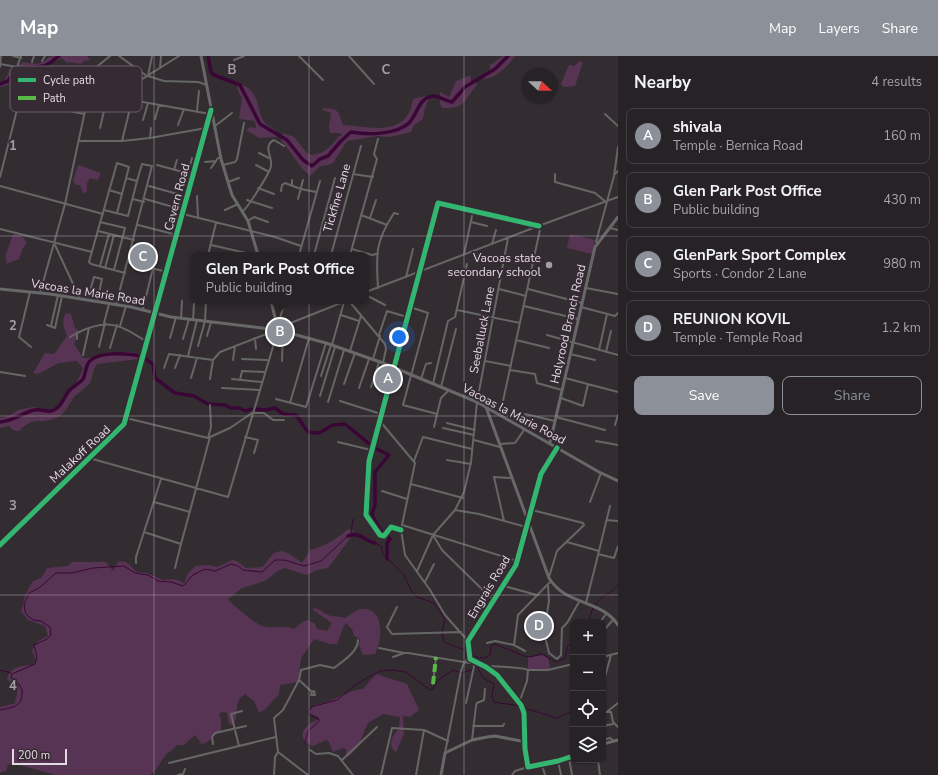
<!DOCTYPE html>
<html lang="en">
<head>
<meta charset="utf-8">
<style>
	body { margin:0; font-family:"Nunito Sans",sans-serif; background:#322f32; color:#f1f3f6 }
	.controls { position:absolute; right:12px; bottom:12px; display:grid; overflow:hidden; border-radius:8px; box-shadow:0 1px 3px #0004 }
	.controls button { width:36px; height:36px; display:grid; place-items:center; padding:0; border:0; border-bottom:1px solid #423f43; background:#262226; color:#f1f3f6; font:20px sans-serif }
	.compass { position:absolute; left:522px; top:12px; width:36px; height:36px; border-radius:50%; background:#262226; box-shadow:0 1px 3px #0004; rotate:112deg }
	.scale { position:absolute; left:12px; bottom:10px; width:55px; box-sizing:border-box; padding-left:4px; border:2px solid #e2dae1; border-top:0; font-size:11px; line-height:14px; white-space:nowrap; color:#e2dae1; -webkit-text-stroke:3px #362a34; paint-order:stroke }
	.you { position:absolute; left:399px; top:281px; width:14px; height:14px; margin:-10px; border:3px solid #fff; border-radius:50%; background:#1a73e8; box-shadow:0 0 0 6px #1a73e833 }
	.badge { display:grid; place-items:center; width:26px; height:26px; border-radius:50%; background:#8c9099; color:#fff; font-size:13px; font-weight:700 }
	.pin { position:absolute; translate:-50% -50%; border:2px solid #fff; box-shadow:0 1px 4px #0006 }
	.popup { position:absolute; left:191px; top:196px; width:178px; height:52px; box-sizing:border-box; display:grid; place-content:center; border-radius:8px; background:#262226; filter:drop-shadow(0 1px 3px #0005); font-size:13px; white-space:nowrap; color:#a4a4a7 }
	.popup b { font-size:15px; color:#f1f3f6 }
	.popup::after { content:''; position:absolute; left:50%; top:100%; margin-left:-8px; border:8px solid transparent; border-top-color:#262226 }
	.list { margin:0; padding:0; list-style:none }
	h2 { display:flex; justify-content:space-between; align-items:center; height:52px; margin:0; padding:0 16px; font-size:17px }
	h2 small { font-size:13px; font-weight:400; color:#a4a4a7 }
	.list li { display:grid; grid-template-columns:26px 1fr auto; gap:12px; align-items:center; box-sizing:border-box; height:56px; margin:0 8px 8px; padding:0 8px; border:1px solid #423f43; border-radius:8px }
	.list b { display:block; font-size:15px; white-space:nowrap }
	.list p { margin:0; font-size:13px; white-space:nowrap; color:#a4a4a7 }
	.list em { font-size:13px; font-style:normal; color:#a4a4a7 }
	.actions { display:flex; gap:8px; padding:12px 16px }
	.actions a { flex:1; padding:9px 0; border:1px solid #8c9099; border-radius:8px; text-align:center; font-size:14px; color:#8c9099 }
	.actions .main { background:#8c9099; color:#fff }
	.icon { flex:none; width:22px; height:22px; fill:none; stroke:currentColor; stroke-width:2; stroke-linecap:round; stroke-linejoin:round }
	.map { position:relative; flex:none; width:618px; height:719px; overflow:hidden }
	header { display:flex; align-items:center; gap:24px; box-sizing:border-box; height:56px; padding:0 20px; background:#8c9099; color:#fff }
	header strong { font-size:19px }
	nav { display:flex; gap:22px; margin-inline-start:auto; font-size:14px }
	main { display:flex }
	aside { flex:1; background:#262226 }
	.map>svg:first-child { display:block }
	.green { fill:#583454 }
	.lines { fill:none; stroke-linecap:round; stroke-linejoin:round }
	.stream { stroke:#390636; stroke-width:1 }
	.river { stroke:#390636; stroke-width:3.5 }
	.street { stroke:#666765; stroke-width:2 }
	.secondary { stroke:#696868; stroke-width:3 }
	.quiet { stroke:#58b947; stroke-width:4; stroke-dasharray:8 4; stroke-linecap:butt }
	.cycleway-casing { stroke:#362a34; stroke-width:8 }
	.cycleway { stroke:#33b770; stroke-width:5 }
	.grid { fill:none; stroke:#a59da4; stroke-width:1; stroke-opacity:0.55 }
	.poi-dot { fill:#a59da4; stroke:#362a34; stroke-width:1.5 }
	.labels { text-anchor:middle; stroke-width:4; stroke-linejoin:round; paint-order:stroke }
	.street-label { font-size:12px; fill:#e2dae1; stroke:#362a34 }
	.poi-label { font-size:12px; fill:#e2dae1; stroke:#362a34; text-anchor:end }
	.key { fill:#362a34; stroke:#6a5f68; stroke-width:1 }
	.key-label { font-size:11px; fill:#e2dae1 }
	.grid-label { font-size:13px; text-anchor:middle; font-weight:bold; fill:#a59da4; stroke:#362a34; stroke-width:4; stroke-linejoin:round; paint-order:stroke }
</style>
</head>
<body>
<header>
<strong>Map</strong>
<nav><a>Map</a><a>Layers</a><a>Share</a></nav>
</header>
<main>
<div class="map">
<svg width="618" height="719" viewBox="0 0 618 719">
	<rect width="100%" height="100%" fill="#332d32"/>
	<path class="green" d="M54,0H87L90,4L84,5L81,8L69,6L67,7L62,2L52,6L43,13L18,16C13,23 10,30 0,31V27L4,26C7,21 9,13 14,10C17,9 20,9 23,6C34,8 41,10 49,1Z
		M503,0H515C508,10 497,22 484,23L485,18L490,14V9Z
		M580,5L583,6L575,30L564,31L561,28L569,9L574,10Z
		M468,20H471V25L476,27L477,29C463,45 466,53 442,52L440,48V36L449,41L456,25Z
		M238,28C261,32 256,56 265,67C268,70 274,73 277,76V81L259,82L246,74L250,71L256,72L255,65L239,63L242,42L237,33Z
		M427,40L429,43L425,52L423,63L414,69L411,76L390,81L378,80L347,85L333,107L328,109L320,110L310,120C298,111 292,96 281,85L283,77L294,81L308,98C323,101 331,90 339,80H342L340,77H330L329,70L331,57L323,54V52C341,53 338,56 343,69C370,71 408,82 413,43Z
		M78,109L101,117L98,124L90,122L87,127V136L83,137L80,129H76L73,125Z
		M13,178L21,179L27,187L23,192L19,203L6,208L7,205L5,201Z
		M570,178L595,184L592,198L567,192Z
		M66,257L71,258L75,272L79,275L74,288L83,302C96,305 129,288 140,301L138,303L97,308C93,314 93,318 91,325C88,331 80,335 75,340C69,347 66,357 58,361C41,370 35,358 19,375L13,374L9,370L0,372V362L9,360L18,354L33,351L49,354L61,350C67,337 79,326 83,312L77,305L59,307L38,318L33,317L45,297L54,298L67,280C64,272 61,265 66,257Z
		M348,473L353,474L352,480L328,512L317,514L307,519L285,512L279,514L265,525L242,532L228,543C230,547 257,569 262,570C273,573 283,569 294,573L302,566L308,564L315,568L317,573L327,575L332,567L313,554L314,552C321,553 325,559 332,560C336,561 340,560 345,562C350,559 356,554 361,553C386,551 382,585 375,598L363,599L359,589L360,583L354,580L352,573L346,567C341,573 341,580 337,588H330L314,583L301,602L298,626L280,629L279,639C272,644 268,653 259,657L254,645L245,638C232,645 240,659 233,669L229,668L227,657L221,656L219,659L221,663V674L207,686L202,688L195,679L184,689H177L171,695L166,698L157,712L150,719H56L13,707L8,709L6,715L0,717V651L16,647L15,645C20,630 16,633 7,623C11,610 21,610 33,609L36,604L32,594L38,585L48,580L45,570L28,564L21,555L25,540L32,526L42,521L47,512L68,510L72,506H106L113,515L118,506C127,504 130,509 136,516L147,517L163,524L175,523L184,527L188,517L196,510L208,509L218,511L232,504L237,505L246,512L262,511C266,508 268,503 272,499C282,489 294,501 302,507L310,494C324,491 337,483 348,473Z
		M543,599L548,602L550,613H528V601Z
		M376,618L407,628L419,654L410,661L403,660L404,678L396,696C387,690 392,679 399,673L400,661L383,658L368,667C362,678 359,697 346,701V693L343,692L333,696L329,686L326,684L313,690C305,687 301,683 303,675L310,667L320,663L309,656C311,653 312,650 315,649C318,647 321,648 324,647C338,643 348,634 363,633Z"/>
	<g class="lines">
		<path class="stream" d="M375,487L381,490L383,498L404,519L412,536L417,541L434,547L445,563L442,577L444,586L467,595
			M595,549C601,539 612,538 618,529
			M588,566L593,552
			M470,597C477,601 482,605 490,599L491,590L495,588L524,600L530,601L542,598L556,606L565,602L567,591L573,585
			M0,614L11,617
			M524,652L557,662L573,655
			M0,654C12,651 23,652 22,634L19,628L11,622L12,618L35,608L37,601L34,589L47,583L51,579L50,571L41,565L33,564L28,560L25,556L24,548L29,537L39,532L56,517H72L93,512L124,510L135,517L148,519L158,525L171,526L183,530L193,519L205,513L215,515L231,508L238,510L243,514L262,516L275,504H284L304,510L321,505L351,477L353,463
			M305,687C309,669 309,676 319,665L318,662L309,659L308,656L311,651L337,644L358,627L380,615L392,614L406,616L430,634L433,633C436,624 445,619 453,614L462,617L471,614L477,610L483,622L494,628L492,640L494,646L520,650"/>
		<path class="river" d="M208,0L211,16L214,19L240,29L260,68L287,84L303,104L312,110L320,103L328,100L340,86L351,76C367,79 396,79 409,67C418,58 418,41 434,40C438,40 446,45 452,46L465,31L495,13L508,0
			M0,28L8,25C19,6 25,13 43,10C49,9 54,3 59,0
			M144,302L153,308L155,322L175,337L194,340L208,348L225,349L231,352H239L246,355L251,353
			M254,353L266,354L275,352L283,358L296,359L308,376L319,377L333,369L345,368L372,390
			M0,366C14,365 22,357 34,354C43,352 49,359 57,352C63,348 64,340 69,335C73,330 79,328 83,323C86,318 85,311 89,306C98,295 130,297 142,301
			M373,391L389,399L375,416V449L372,458C373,462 380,474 384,478
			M348,480C359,475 365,485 375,487
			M386,480L390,483L387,487V503"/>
		<path class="street" d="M13,0L21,2
			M119,0L147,20
			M152,0L148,20L164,25L198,26L207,29
			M299,0L323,24
			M349,0L374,28
			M234,4L244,0
			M42,5L45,0
			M32,6L34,0
			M0,8L17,11L21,0
			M0,11L1,0
			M160,12L161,0
			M90,33L103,35L115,41L210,58
			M58,34L55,52L84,58
			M115,41C136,26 157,14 179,0
			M116,41V30
			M197,55L199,35
			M605,58L618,70
			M155,63L159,49
			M143,64L148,47
			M178,69L184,53
			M215,70L232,57
			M100,72L108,38
			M151,72L150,82L206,72
			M79,85H122L150,82
			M122,85L132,44
			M259,97L269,102
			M205,106L216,105
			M157,109L194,119
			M223,109L235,106L237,103L244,67
			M256,109L269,116
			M211,112L218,102H221
			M174,114L177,104
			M188,117L192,102
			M353,118L373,121
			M555,118V126L595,137L606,146
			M614,119L618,115
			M0,121L21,38
			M292,124V130
			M228,126L239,122
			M0,130L103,158
			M149,130L188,141
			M258,132L274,138
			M109,134L122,138
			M281,135L282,129L285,127L301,133L316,136
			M197,140L198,162
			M133,143L144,146
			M145,143L184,154
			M298,143L303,124
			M247,144L272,152
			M104,154L128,160L137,125L126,122
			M225,154L238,148
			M243,155C248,151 270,117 271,110C273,101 262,90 274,84L284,90
			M117,157L129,111L117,107L89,206L91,208L125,217
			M183,158L275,181L301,190
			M361,159L387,169
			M370,162L376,144
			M248,165L254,161L268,166
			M100,166L125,172L114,214
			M471,166L487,170
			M138,169L177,179
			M610,172L618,174
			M0,173L92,196
			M98,175L134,184
			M596,186L614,120L618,91
			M492,188L496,174
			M55,189L80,243
			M211,189L255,199
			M352,193L372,199L376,198
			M464,198L472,160
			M208,199L216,167
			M299,199L320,125
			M314,199L335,122
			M331,199L361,90
			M350,199L377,103L374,98L378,83
			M128,206L167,216
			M100,210L109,178
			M105,212L114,179
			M406,221L413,193
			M366,229L368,217
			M378,232C376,198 375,186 394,157L398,158
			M586,232L618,238
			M499,233L526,240
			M528,233L582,247
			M90,235L94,221L102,223L97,246
			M30,236L19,281L31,291
			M366,236L541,169L618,141
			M40,237L65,148L94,13L110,0
			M366,239L385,249
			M349,245L385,288L386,293L383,307
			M116,249L152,110L142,108L137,125
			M524,250L578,263
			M410,251L428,257L403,349L437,358
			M581,251L615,260L618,257
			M143,253L153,212
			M457,254L520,267
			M341,259L359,265
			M181,262L182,245
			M193,264L194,248
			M104,267L109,248
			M47,269L55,272L62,240
			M278,269L285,245
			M51,270L58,239
			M120,270L126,250
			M379,279L387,255L407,261
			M547,279L618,299
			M207,280L211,266
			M70,281L77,277
			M170,282L176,261
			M255,282L256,293
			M77,283V277C108,262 119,268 147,286
			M183,283L189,263
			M516,284L549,292
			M332,289L344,246
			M198,290L205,265L206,245
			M99,291L105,267
			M110,292L117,269
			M599,294L607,258
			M350,295L361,260
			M606,296L611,275
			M570,298L595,304
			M83,299L89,272
			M188,300L197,264
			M242,303L267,304
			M373,303L380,280
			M233,304L235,290
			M282,305L283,276
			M485,305L511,310
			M164,312L169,298L213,304
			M175,312L180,299
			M510,314L535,318L537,327L562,334
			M0,316L25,320
			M321,320L331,289
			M191,322L197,302
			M565,322L618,336
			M210,323L213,304L220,296L269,277L272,273
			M232,323L261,326
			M421,323L426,308L431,307
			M240,324L242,315L264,316
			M344,328L355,297
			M433,328L448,265L455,261L467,208
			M371,331L379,306
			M441,331L456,273
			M222,332L259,334
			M359,332L369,303
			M320,340L335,291
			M561,342L583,350L588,328
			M276,343L306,351L326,287
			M340,345L381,358
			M328,346L344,294
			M290,347L309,282
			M525,358L555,365
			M500,359L541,169
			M556,361L605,374
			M126,362L208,382L211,371L210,349
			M379,364L415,407L401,474L405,499L430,534L445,559L468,585
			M447,367L475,374
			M615,369L618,359
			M434,371L441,342L449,334
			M443,372L474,379
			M245,381L258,384L254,397
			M474,384L500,391
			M596,385L618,389
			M338,386L371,394
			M500,388L515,387L524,374
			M89,402L228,441L278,274L283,270L346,245
			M447,404L471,408
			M414,405L423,381L472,393
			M411,428L463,442
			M382,435L407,443
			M154,446L190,456
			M590,446L601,417
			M455,454L479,458L526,471
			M532,454L583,467L584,469L557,495L549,521
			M607,464L618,465
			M504,465L494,421L512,422
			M402,469L517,505
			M401,474L391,471L384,480L380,479L366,459L369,405L438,147L539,170
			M144,476L181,488L175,512
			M433,479L442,494L493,544
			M567,486L599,495L586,547
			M181,488L210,381L230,372L252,357H264L273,364H284
			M0,489L124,368L211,55
			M599,495L610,450
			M598,498L614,502L618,490
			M136,507V501L161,423
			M417,515L433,479L455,454L464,436L471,406L477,346L508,182
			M425,526L434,508
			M548,529L549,545L544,576L549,597L557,603L561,599L562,572L567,567L579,546
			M504,530L537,539
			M397,551L387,571L392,578L461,576
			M477,551L486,555
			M600,566L606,558
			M603,575L613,564
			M487,587L495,585L514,589
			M379,592L404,597
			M525,595L514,589L518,559L551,525
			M393,601L404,597H408L470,607L475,606L466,647
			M603,601L618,597
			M486,611C489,609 524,612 528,614L527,625L519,647
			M528,614H548L573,608
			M605,621L611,599
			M299,624L312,636L314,635L315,639
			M433,628L436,601
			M312,636L311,639H315
			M608,655L618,647
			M603,656H611L613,666L618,671
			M473,670H503L504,668
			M603,670L613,668
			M472,684L476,650L477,647L484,644L485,633
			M603,684L610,682L614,685
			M213,688L212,681L215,677L246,670
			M239,690L231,658L242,655
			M310,694L316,698L329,697L338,700L353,719
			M278,696L308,719
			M445,697L461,615L463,609L469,601
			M569,702L572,719
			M342,704L377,671
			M598,704L600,719
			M558,705L561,719
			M169,707L276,681
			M542,709L545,719
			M178,719L183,718L185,713
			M274,719L275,701L278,696L274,662L283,654L299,624L301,614L320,609L334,612C343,605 358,596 358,584
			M381,719L392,672L424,674L448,685
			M416,719L424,674
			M512,719L515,715L528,711"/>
		<path class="secondary" d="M201,0L221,103L232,139L248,165L258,199
			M0,233L50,238L131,251L171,261L278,274L326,287L383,307L477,346L599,416L618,425
			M271,245L278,274
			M486,351L549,522C566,550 601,543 618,569
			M550,387L595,191L618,161
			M557,392L541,418L516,509L468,585L470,603L486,611L497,619L521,649L524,657L525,693L528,711L558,705L573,700
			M603,688L618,684
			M441,719L445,697L472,684L487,681L495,680L521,685L524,684"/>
		<path class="quiet" d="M433,628L436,601"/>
		<defs>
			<path id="cycleway" d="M557,392L541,418L516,509L468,585L470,603L486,611L497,619L521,649L524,657L525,693L528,711L558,705L573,700
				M401,474L391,471L384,480L380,479L366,459L369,405L438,147L539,170
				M0,489L124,368L211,54"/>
		</defs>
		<use href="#cycleway" class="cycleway-casing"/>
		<use href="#cycleway" class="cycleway"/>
	</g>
	<path class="grid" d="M154,0V719M309,0V719M464,0V719M0,180H618M0,360H618M0,539H618"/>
	<circle class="poi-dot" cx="549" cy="209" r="4"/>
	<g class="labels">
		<g class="street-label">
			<text transform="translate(177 141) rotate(-75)" y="4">Cavern Road</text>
			<text transform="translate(337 142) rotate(-74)" y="4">Tickfine Lane</text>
			<text transform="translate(88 236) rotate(9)" y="4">Vacoas la Marie Road</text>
			<text transform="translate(568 268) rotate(-77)" y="4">Holyrood Branch Road</text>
			<text transform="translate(482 274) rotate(-79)" y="4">Seeballuck Lane</text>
			<text transform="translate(514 358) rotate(28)" y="4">Vacoas la Marie Road</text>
			<text transform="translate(80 398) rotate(-43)" y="4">Malakoff Road</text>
			<text transform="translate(489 531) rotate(-59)" y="4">Engrais Road</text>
		</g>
		<g class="poi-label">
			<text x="541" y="206">Vacoas state<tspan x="541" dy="14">secondary school</tspan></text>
		</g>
	</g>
	<rect x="10" y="10" width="132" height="46" rx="6" class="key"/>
	<rect x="18" y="22" width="18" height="4" fill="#33b770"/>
	<rect x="18" y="40" width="18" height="4" fill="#58b947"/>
	<g class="key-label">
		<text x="43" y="28">Cycle path</text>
		<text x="43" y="46">Path</text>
	</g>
	<g class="grid-label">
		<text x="232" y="18">B</text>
		<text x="386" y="18">C</text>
		<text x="13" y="94">1</text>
		<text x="13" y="274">2</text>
		<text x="13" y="454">3</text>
		<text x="13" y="634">4</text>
	</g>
</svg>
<div class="controls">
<button>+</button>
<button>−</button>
<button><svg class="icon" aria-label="locate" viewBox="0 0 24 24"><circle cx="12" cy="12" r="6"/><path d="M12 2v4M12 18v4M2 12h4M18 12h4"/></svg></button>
<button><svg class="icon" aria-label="layers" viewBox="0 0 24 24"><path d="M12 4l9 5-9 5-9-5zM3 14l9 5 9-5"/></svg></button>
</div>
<svg class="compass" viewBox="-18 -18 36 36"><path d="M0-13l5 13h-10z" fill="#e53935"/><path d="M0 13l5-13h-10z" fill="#a4a4a7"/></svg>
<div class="scale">200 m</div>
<div class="you"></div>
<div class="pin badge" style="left:388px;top:323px">A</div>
<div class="pin badge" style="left:280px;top:276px">B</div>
<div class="popup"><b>Glen Park Post Office</b>Public building</div>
<div class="pin badge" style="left:143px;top:201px">C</div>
<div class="pin badge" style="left:539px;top:570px">D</div>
</div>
<aside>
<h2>Nearby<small>4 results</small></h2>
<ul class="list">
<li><span class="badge">A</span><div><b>shivala</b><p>Temple · Bernica Road</p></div><em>160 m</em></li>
<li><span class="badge">B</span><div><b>Glen Park Post Office</b><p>Public building</p></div><em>430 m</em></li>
<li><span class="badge">C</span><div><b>GlenPark Sport Complex</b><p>Sports · Condor 2 Lane</p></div><em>980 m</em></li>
<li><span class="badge">D</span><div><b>REUNION KOVIL</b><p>Temple · Temple Road</p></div><em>1.2 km</em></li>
</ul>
<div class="actions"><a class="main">Save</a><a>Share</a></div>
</aside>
</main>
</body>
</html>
